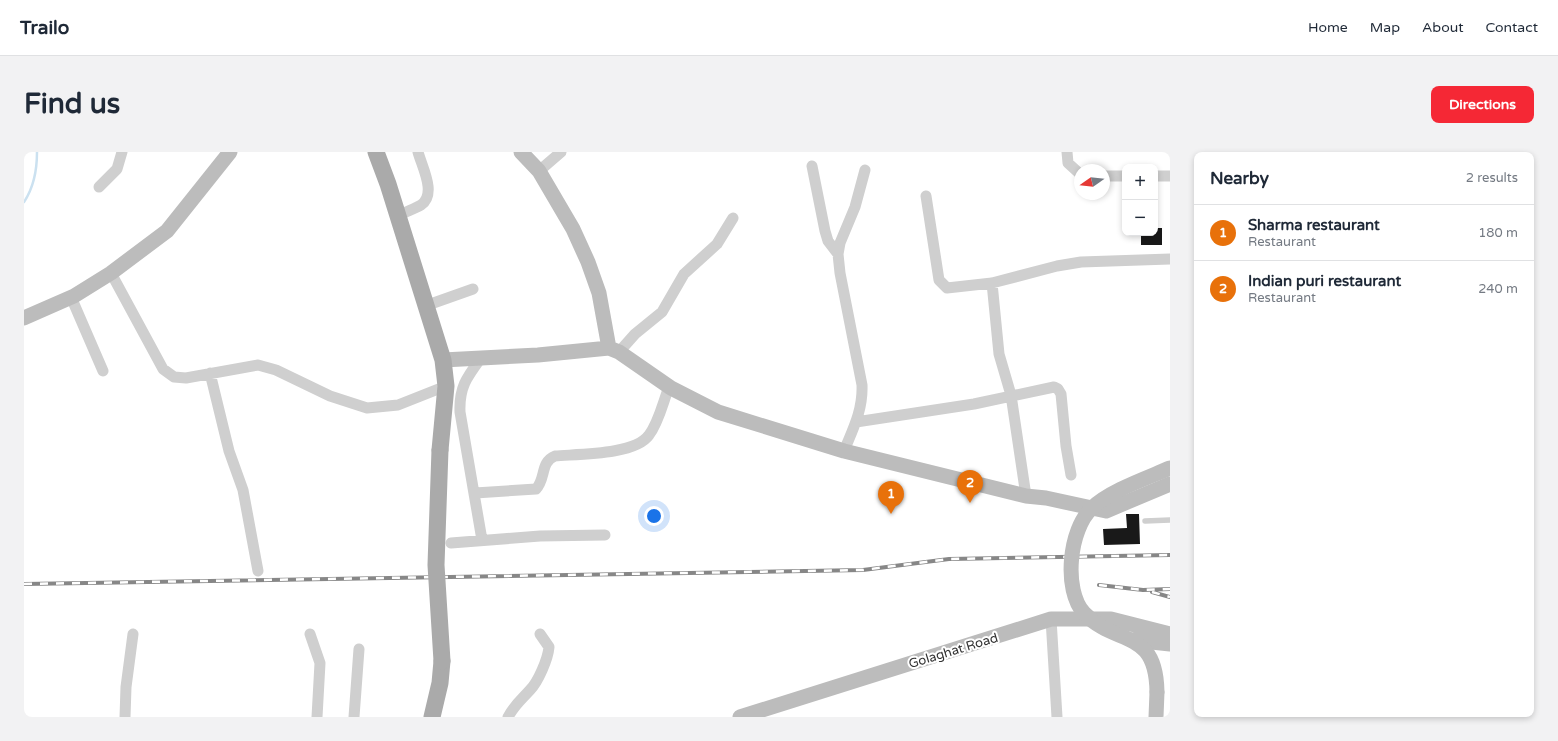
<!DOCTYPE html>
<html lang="en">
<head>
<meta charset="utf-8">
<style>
	body { margin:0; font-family:"Varela Round",sans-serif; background:#f2f2f3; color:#1f2937 }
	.controls { position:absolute; right:12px; top:12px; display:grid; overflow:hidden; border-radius:8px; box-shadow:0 2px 6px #0003 }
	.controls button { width:36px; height:36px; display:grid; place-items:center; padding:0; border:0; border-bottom:1px solid #e0e1e3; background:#fff; color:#1f2937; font:20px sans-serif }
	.compass { position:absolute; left:1050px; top:12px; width:36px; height:36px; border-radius:50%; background:#fff; box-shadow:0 2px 6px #0003; rotate:256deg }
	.you { position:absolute; left:630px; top:364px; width:14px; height:14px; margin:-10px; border:3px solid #fff; border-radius:50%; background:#1a73e8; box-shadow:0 0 0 6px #1a73e833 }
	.badge { display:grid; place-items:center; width:26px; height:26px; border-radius:50%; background:#f52835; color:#fff; font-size:13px; font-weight:700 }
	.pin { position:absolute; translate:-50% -33px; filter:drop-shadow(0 1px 2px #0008) }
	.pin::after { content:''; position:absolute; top:21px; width:14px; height:12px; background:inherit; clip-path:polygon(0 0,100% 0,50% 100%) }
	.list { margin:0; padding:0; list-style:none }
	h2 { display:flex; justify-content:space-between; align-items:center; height:52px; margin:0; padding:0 16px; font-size:17px }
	h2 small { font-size:13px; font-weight:400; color:#747a83 }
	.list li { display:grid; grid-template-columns:26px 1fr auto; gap:12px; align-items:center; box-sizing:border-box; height:56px; padding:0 16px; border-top:1px solid #e0e1e3 }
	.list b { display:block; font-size:15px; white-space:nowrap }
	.list p { margin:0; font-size:13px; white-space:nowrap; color:#747a83 }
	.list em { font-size:13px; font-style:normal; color:#747a83 }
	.map { position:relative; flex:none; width:1146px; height:565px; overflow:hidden; border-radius:8px }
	header { display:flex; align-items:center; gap:24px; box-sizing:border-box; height:56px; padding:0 20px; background:#fff; border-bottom:1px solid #e0e1e3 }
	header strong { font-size:19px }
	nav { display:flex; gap:22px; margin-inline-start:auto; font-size:14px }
	.intro { display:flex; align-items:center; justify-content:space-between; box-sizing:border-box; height:96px; padding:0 24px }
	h1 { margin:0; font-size:28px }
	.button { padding:10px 18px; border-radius:8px; background:#f52835; color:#fff; font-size:14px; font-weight:700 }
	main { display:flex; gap:24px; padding:0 24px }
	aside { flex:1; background:#fff; border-radius:8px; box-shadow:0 2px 6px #0003 }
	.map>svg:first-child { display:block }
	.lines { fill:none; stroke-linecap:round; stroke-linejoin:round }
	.stream { stroke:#cbe1f0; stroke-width:2.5 }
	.building { fill:#191919 }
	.lane { stroke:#cfcfcf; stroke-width:5.5 }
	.street { stroke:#cfcfcf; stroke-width:11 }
	.secondary { stroke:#bcbcbc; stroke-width:15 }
	.primary { stroke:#aaa; stroke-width:17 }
	.rail-casing { stroke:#878787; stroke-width:4 }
	.rail { stroke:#fff; stroke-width:2.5; stroke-dasharray:8; stroke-linecap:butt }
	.secondary-bridge { stroke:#bcbcbc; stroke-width:15 }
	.primary-bridge { stroke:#aaa; stroke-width:17 }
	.labels { text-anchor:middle; stroke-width:4; stroke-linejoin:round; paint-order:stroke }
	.street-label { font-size:13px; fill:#323232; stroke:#fff }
</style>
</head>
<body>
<header>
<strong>Trailo</strong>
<nav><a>Home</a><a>Map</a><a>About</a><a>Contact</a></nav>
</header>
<div class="intro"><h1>Find us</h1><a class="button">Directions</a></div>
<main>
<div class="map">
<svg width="1146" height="565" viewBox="0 0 1146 565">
	<rect width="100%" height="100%" fill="#fff"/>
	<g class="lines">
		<path class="stream" d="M0,50C10,35 13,18 13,0"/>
	</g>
	<path class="building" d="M1131,76H1138V93H1117V81H1131Z
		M1102,362H1115L1116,392L1080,393L1079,377L1103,376Z"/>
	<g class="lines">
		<path class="lane" d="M1121,369L1146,368"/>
		<path class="street" d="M1043,0L1044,11L1056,22
			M788,14L801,79L804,89L814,102
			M515,19L537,0
			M1080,24H1101
			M1131,24H1146
			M75,35L93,17L98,0
			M902,44L915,128L923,136L968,131L1033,114L1057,110L1146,107
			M374,64C381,60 390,57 397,53C413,42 398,15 394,0
			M87,121L139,217L150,225L162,226L234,213L252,218L306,244L343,256L374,253L422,234
			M968,131L975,202L987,243L1002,344
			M47,145L79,219
			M401,154L449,137
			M595,200L611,182L638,160L660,122L693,92L709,66
			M457,206C443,225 435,235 436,260L458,388
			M186,221L205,299L219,338L234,419
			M832,270L950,252L1030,235L1034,237L1037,242L1042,294L1047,323
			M820,299C829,277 839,258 838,233L816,121L814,102L816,91L831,55L841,18
			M451,341L512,337C522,327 516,310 531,304C554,302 611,303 625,283C635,270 639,250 645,235
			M427,391L516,384L581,383
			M1027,467L1033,565
			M286,482L296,511L293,565
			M101,565L102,535L109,482
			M330,565L335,497
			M484,565C491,552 497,548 506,538C514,530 524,507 525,495L516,482"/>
		<path class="secondary" d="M497,0L515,19L549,77L564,110L575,141L585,196
			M0,166L50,144L87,121L143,79L206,0
			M419,208L514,203L585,196L595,200L647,236L694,260L820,299L1002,344L1022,346L1082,359L1146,332
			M1109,488L1146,492
			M716,565L1027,467H1087L1146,482
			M1132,565L1133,540"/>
		<path class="primary" d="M352,0L364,32L419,208L422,234L416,298
			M408,565L416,531L418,509"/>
		<defs>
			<path id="rail" d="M0,432L839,418L925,407L1146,403
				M1075,433L1119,438L1146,437
				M1128,440L1146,445"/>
		</defs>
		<use href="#rail" class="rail-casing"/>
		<use href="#rail" class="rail"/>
		<path class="secondary-bridge" d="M1133,540C1132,475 1092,495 1060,461C1039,438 1045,377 1068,356C1085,339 1123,326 1146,316"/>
		<path class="primary-bridge" d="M416,298L412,413L418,509"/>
	</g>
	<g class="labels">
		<g class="street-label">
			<text transform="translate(929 498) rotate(-17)" y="5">Golaghat Road</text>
		</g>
	</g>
</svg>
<div class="controls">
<button>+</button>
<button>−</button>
</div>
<svg class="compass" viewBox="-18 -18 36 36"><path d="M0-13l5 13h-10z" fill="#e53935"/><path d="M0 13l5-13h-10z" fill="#747a83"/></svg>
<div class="you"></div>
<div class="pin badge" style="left:867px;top:362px;background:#e8710a">1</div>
<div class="pin badge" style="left:946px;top:351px;background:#e8710a">2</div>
</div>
<aside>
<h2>Nearby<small>2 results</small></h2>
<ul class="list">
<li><span class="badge" style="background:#e8710a">1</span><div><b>Sharma restaurant</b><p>Restaurant</p></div><em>180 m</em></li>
<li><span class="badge" style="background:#e8710a">2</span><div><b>Indian puri restaurant</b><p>Restaurant</p></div><em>240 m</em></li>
</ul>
</aside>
</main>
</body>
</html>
